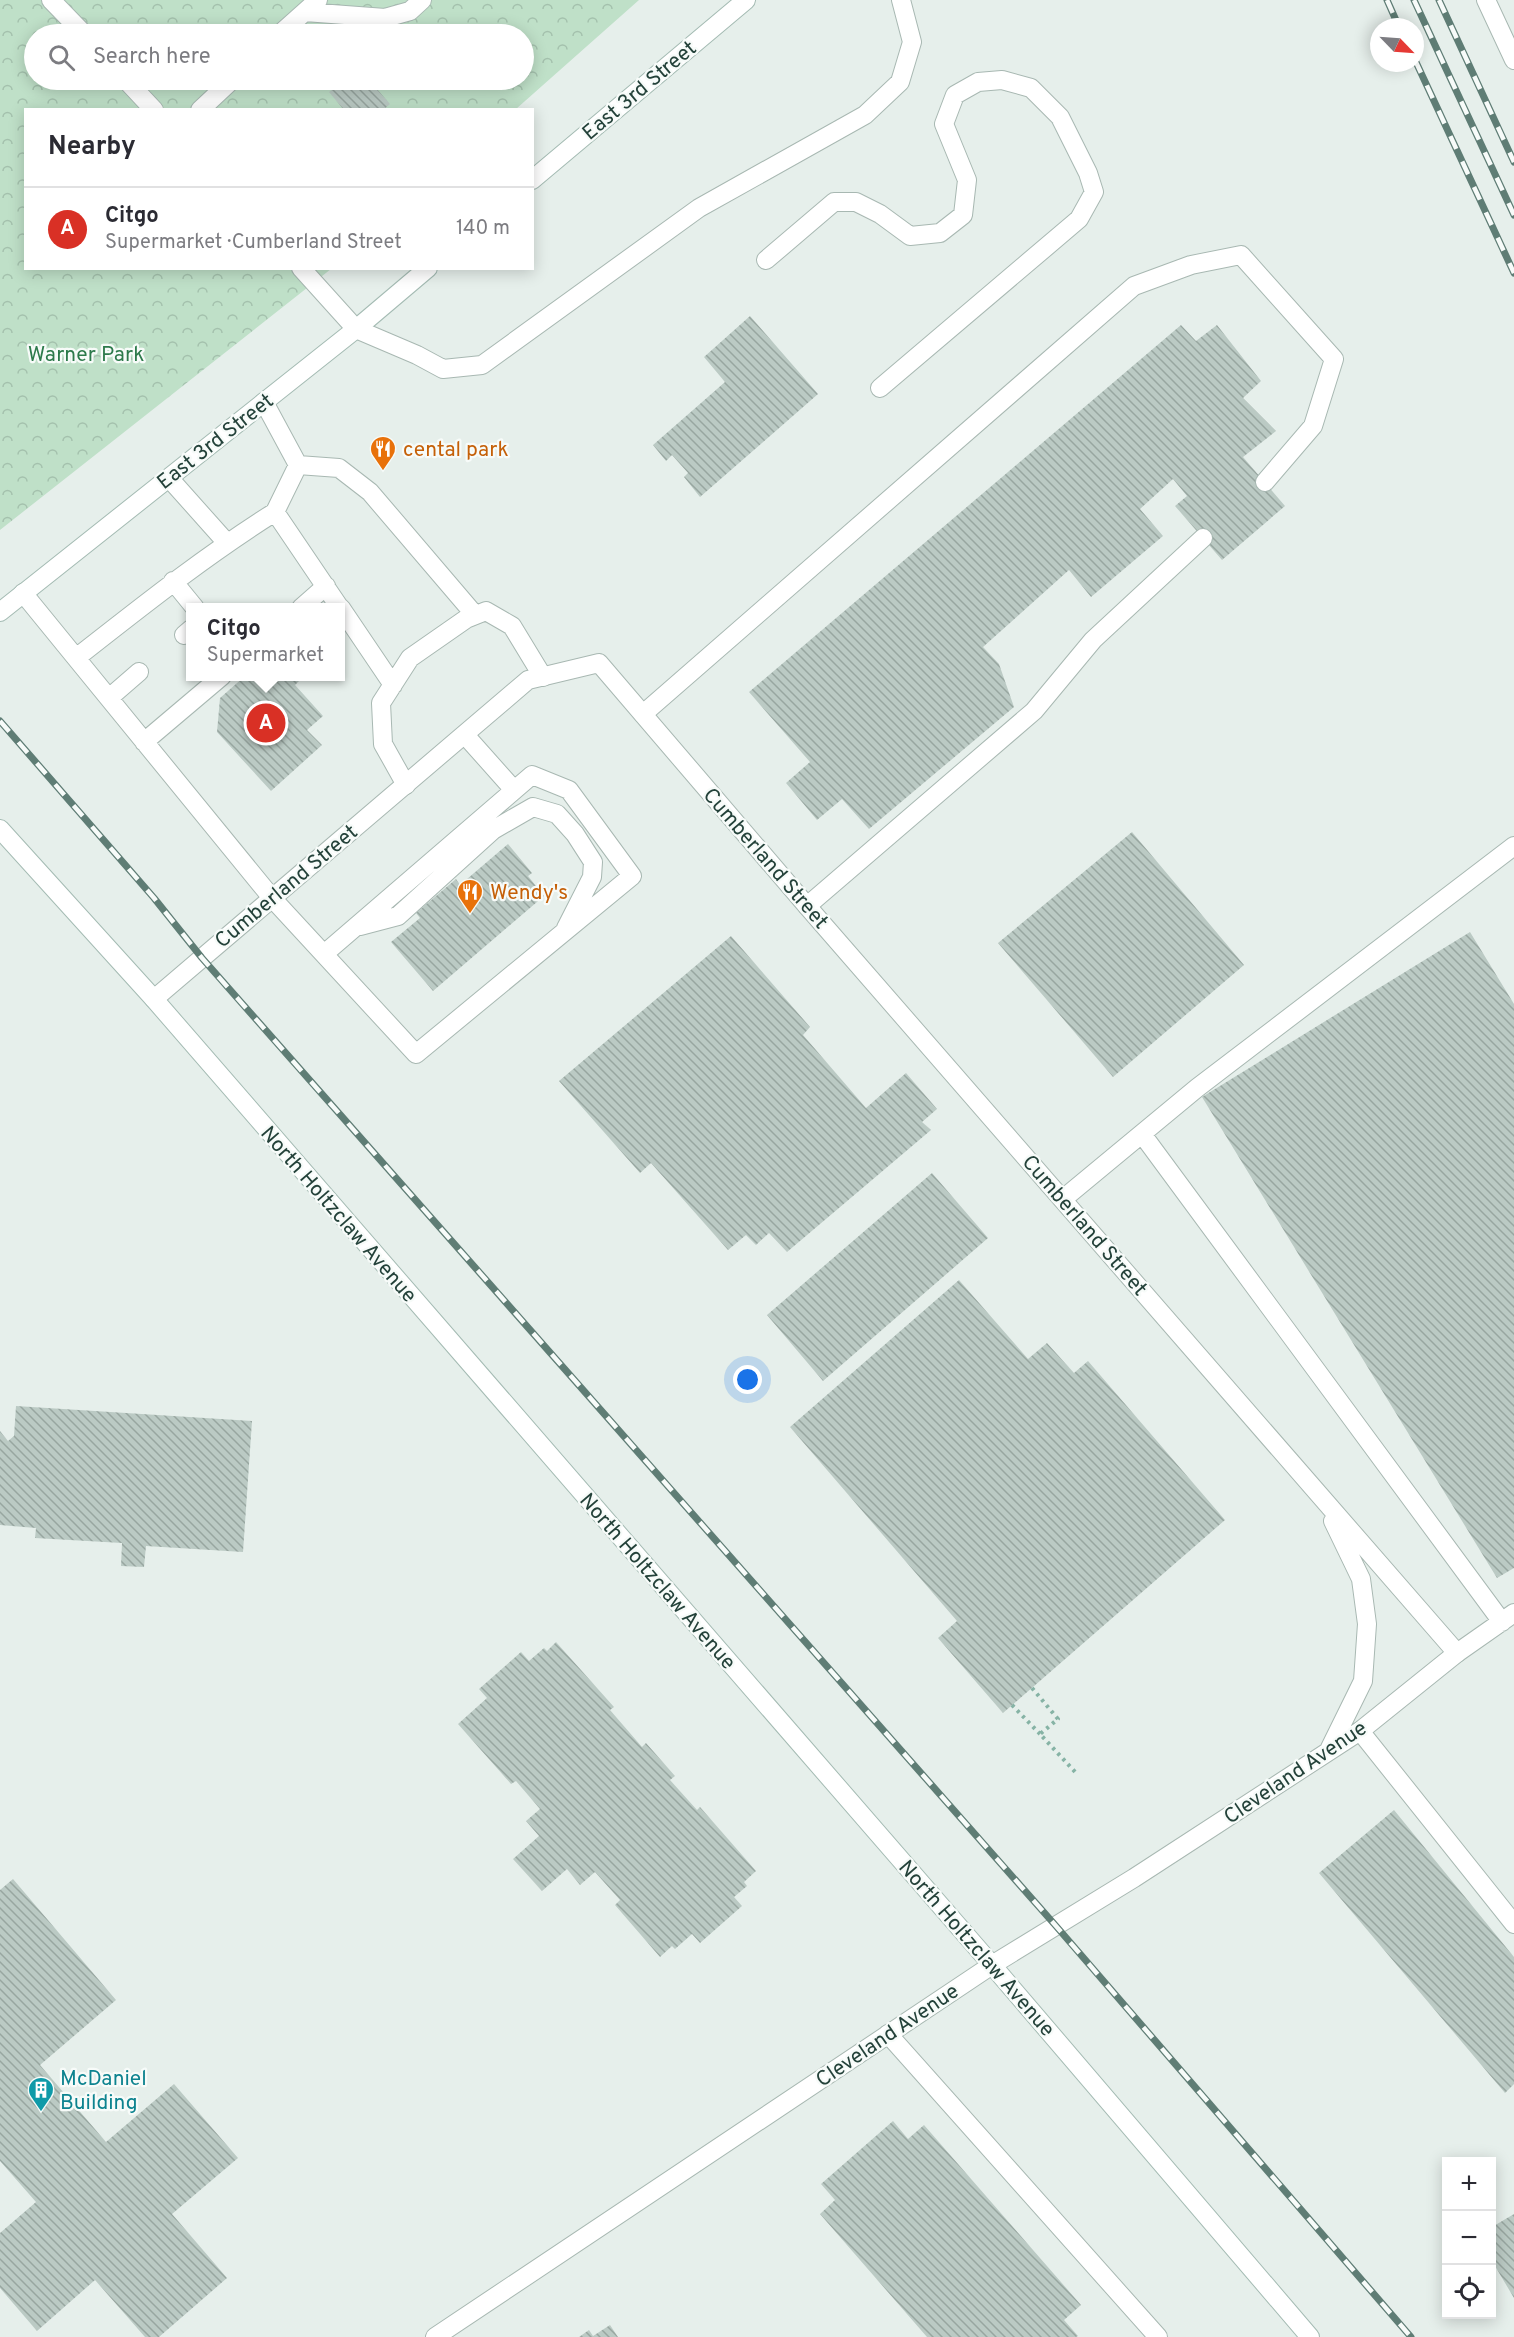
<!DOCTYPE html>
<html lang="en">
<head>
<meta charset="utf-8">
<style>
	body { margin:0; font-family:Overpass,sans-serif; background:#f2f2f3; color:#2b2b33 }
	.controls { position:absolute; right:18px; bottom:18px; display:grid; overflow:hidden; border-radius:0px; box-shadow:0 3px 15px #0003 }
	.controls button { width:54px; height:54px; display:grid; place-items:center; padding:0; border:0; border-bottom:2px solid #e1e1e2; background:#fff; color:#2b2b33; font:30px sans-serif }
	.compass { position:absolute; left:1370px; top:18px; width:54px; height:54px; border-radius:50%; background:#fff; box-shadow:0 3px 15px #0003; rotate:115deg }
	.you { position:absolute; left:748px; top:1380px; width:21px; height:21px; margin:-15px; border:4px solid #fff; border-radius:50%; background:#1a73e8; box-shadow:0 0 0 9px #1a73e833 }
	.badge { display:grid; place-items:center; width:39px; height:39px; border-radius:50%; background:#d93025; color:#fff; font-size:20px; font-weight:700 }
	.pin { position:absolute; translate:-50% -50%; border:3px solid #fff; box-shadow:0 2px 6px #0006 }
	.popup { position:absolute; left:186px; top:603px; width:159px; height:78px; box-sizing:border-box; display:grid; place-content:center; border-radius:0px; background:#fff; filter:drop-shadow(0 2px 4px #0005); font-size:20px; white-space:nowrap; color:#7c7c81 }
	.popup b { font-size:22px; color:#2b2b33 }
	.popup::after { content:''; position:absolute; left:50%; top:100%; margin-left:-12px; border:12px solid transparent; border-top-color:#fff }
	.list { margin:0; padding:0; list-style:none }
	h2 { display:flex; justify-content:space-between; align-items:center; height:78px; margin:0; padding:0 24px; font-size:26px }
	h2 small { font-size:20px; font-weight:400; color:#7c7c81 }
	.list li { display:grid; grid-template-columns:39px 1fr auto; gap:18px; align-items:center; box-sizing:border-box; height:84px; padding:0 24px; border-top:2px solid #e1e1e2 }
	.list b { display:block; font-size:22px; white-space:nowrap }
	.list p { margin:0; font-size:20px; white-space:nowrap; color:#7c7c81 }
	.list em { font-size:20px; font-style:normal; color:#7c7c81 }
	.icon { flex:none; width:33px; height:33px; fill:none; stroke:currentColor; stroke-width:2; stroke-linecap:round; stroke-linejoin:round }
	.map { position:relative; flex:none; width:1514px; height:2337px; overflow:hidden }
	.search { position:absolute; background:#fff; box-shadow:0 3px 15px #0003; left:24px; top:24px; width:510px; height:66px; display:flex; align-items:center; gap:15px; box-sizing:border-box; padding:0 21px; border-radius:33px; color:#7c7c81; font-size:22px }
	.panel { position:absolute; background:#fff; box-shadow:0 3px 15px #0003; left:24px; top:108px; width:510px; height:162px; border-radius:0px }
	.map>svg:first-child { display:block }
	.park { fill:url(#park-crowns); fill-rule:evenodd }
	.building { fill:url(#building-back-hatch) }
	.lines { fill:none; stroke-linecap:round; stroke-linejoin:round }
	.lane-casing { stroke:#a8b8b2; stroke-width:20 }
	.street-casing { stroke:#a8b8b2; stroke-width:20 }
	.secondary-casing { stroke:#a4bbb3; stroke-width:20 }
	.path { stroke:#86b3a5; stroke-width:4; stroke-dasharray:3 4.5; stroke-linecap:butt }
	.lane { stroke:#fff; stroke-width:18 }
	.street { stroke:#fff; stroke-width:18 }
	.secondary { stroke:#fff; stroke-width:18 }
	.rail-casing { stroke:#5f7d75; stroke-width:7 }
	.rail { stroke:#f7fbf9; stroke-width:4.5; stroke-dasharray:14; stroke-linecap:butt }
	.labels { text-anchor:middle; stroke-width:4.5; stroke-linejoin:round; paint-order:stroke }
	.street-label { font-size:21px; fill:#24423a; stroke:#f7fbf9 }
	.park-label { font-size:21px; fill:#2d7a4b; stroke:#f7fbf9 }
	.food-label { font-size:21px; fill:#c56008; stroke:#f7fbf9; text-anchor:start }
	.culture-label { font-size:21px; fill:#0d838f; stroke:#f7fbf9; text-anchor:start }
</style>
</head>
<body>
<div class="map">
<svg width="1514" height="2337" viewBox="0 0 1514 2337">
	<defs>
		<pattern id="park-crowns" width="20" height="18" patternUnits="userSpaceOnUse" patternTransform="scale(1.5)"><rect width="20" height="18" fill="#bfe0c8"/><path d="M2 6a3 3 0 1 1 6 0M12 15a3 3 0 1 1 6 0" fill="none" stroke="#a4c1ad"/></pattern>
		<pattern id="building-back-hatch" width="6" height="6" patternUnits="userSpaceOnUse" patternTransform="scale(1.5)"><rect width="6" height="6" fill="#bbcac4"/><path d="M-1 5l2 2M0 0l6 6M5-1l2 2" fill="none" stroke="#98a6a0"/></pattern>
	</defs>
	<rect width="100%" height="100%" fill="#e6efeb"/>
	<path class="park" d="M0,0H639L516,109L26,110V268L331,269L0,530ZM34,34H524V80H34Z"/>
	<path class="building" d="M344,80H369L390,104L383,110H344L329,92Z
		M750,316L818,394L700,497L684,477L688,473L672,455L666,461L653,445L725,382L704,357Z
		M1181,325L1196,341L1217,325L1261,381L1243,398L1276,431L1243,457L1285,506L1222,560L1175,506L1187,496L1173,479L1140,509L1163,536L1091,597L1069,570L983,647L999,664L1014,707L869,829L842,799L817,820L786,783L810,762L749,692Z
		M245,676H304L295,685L323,716L307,730L322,745L271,791L217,732L220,698Z
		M1132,832L1244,965L1113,1077L998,943Z
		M508,844L532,873L528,876L544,896L433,991L391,942L420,918L416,913L456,879L460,885Z
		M1470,932L1514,1004V1568L1497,1578L1202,1097Z
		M731,936L810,1027L803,1035L866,1108L906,1073L937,1109L922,1122L931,1130L787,1252L769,1233L756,1245L746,1235L728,1250L651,1163L640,1173L559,1081Z
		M932,1173L988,1238L823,1381L767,1315Z
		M959,1280L1028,1359L1047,1343L1074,1373L1088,1361L1225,1520L1003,1713L938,1638L957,1621L790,1427Z
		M16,1406L252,1421L243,1552L146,1546L144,1567L121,1566L122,1543L35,1538L36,1528L0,1525V1431L8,1441L14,1436Z
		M556,1642L614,1707L610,1710L642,1747L646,1743L675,1776L670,1780L697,1810L700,1807L756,1871L744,1882L747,1886L734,1897L742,1906L700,1943L692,1934L675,1949L672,1946L660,1957L615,1905L620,1900L595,1872L580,1885L567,1869L542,1891L513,1859L539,1836L526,1821L540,1809L516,1781L511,1784L458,1724L487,1698L479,1689L521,1652L529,1661L544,1648L547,1651Z
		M1394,1810L1514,1957V2084L1505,2093L1319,1873Z
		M13,1879L116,2000L40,2065L106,2142L174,2084L238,2158L172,2214L227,2278L159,2337H145L95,2280L37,2331L0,2288V2233L36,2202L0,2161V1890Z
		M893,2121L908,2139L924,2125L1081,2305L1064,2320L1078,2336L1076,2337H927L820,2214L835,2200L821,2184Z
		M1514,2214V2298L1492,2261V2227Z
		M610,2325L618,2337H579L589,2330L593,2336Z"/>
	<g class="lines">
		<defs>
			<path id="lane" d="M51,0L84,34
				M1486,0L1514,60
				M305,12L385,18L410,11L422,0
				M280,34L318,0
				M126,80L154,110
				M200,110L232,80
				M766,260L834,202H856L880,214L910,236L940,233L963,215L967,180L944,124L955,95L978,82L1002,80L1031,88L1060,117L1088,173L1094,192L1079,219L880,388
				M301,268L356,329L417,355L443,369L482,365L699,208L865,115L900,82L912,42L901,0
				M264,402L298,465L275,512L340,608
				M298,465L339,468L370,492L475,615
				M169,478L227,543
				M275,512C205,556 141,607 76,658L272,898L416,1054L632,876L569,790L532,775L324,954
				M173,581L195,608
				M23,593L76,658
				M301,608L326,586
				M341,608L393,685
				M184,635L191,629
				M109,698L139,672
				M643,714L1134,286L1191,265L1241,255L1334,359L1313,426L1265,482
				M465,735L514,790
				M144,742L222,676
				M406,785L383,744L381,703L410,658L466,619L486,611L512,626L543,677
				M807,906L1034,711L1093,640L1203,538
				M360,926L398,916L493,830L533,807L557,814L575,834L593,862L592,877L566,928
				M1142,1134L1502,1622
				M1063,1199L1197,1088L1514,846
				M1457,1653L1514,1613
				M1360,1731L1514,1924
				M888,2034L1158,2337"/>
			<path id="street" d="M154,999L528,680L599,663L807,906L1457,1653L1360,1731L1134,1878L992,1965L435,2337
				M1330,1748L1363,1681L1367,1624L1361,1579L1333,1521"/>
			<path id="secondary" d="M532,180L746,0
				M0,612L356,329L428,268
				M0,829L154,999L992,1965L1310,2337"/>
		</defs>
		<use href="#lane" class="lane-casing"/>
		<use href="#street" class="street-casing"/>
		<use href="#secondary" class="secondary-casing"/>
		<path class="path" d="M1032,1688L1058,1719L1040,1734L1076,1773
			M1012,1705L1040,1734"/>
		<use href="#lane" class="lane"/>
		<use href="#street" class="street"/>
		<use href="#secondary" class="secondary"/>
		<defs>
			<path id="rail" d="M1387,0L1399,27
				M1414,0L1514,215
				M1439,0L1514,162
				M1415,60L1514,273
				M0,721L154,898L202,958L1056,1926L1411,2337"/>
		</defs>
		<use href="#rail" class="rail-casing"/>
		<use href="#rail" class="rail"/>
	</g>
	<defs>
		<symbol id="restaurant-pin" viewBox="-11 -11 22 30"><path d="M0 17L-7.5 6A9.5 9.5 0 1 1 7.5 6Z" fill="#e8710a" stroke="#f7fbf9"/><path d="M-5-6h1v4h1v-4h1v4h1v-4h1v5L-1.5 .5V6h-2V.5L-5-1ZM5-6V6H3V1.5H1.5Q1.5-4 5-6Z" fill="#fff"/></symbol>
		<symbol id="building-pin" viewBox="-11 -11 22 30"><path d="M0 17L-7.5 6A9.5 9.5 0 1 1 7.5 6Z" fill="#0f9aa8" stroke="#f7fbf9"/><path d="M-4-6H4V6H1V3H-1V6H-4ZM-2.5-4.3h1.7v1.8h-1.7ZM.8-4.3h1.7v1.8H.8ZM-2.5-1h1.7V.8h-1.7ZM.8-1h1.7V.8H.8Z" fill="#fff"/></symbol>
	</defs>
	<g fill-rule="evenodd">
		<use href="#restaurant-pin" x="368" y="434" width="30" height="40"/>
		<use href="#restaurant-pin" x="455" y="877" width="30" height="40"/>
		<use href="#building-pin" x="26" y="2075" width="30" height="40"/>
	</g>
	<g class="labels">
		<g class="street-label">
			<text transform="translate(639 90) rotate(-40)" y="7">East 3rd Street</text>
			<text transform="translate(215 441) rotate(-38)" y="7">East 3rd Street</text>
			<text transform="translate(766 858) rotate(49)" y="7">Cumberland Street</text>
			<text transform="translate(286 886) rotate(-40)" y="7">Cumberland Street</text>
			<text transform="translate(339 1214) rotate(49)" y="7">North Holtzclaw Avenue</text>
			<text transform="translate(1085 1225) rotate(49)" y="7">Cumberland Street</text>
			<text transform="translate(658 1581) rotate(49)" y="7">North Holtzclaw Avenue</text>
			<text transform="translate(1295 1772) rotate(-34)" y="7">Cleveland Avenue</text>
			<text transform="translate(977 1948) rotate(49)" y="7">North Holtzclaw Avenue</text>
			<text transform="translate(887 2035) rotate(-34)" y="7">Cleveland Avenue</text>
		</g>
		<g class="park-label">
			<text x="86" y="361">Warner Park</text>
		</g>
		<g class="food-label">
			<text x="403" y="456">cental park</text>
			<text x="490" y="899">Wendy's</text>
		</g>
		<g class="culture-label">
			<text x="60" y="2085">McDaniel<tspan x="60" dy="24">Building</tspan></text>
		</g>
	</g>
</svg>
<div class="controls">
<button>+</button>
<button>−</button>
<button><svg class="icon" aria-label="locate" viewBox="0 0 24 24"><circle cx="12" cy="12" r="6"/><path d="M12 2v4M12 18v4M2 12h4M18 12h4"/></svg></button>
</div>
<svg class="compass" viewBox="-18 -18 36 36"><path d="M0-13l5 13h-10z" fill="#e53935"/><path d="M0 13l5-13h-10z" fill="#7c7c81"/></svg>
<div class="you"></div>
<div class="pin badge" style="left:266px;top:723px">A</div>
<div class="popup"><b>Citgo</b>Supermarket</div>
<div class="search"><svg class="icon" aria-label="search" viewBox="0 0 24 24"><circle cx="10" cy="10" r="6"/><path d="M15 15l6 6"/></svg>Search here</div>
<section class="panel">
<h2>Nearby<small></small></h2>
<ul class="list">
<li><span class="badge">A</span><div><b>Citgo</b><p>Supermarket · Cumberland Street</p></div><em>140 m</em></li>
</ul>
</section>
</div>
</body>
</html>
